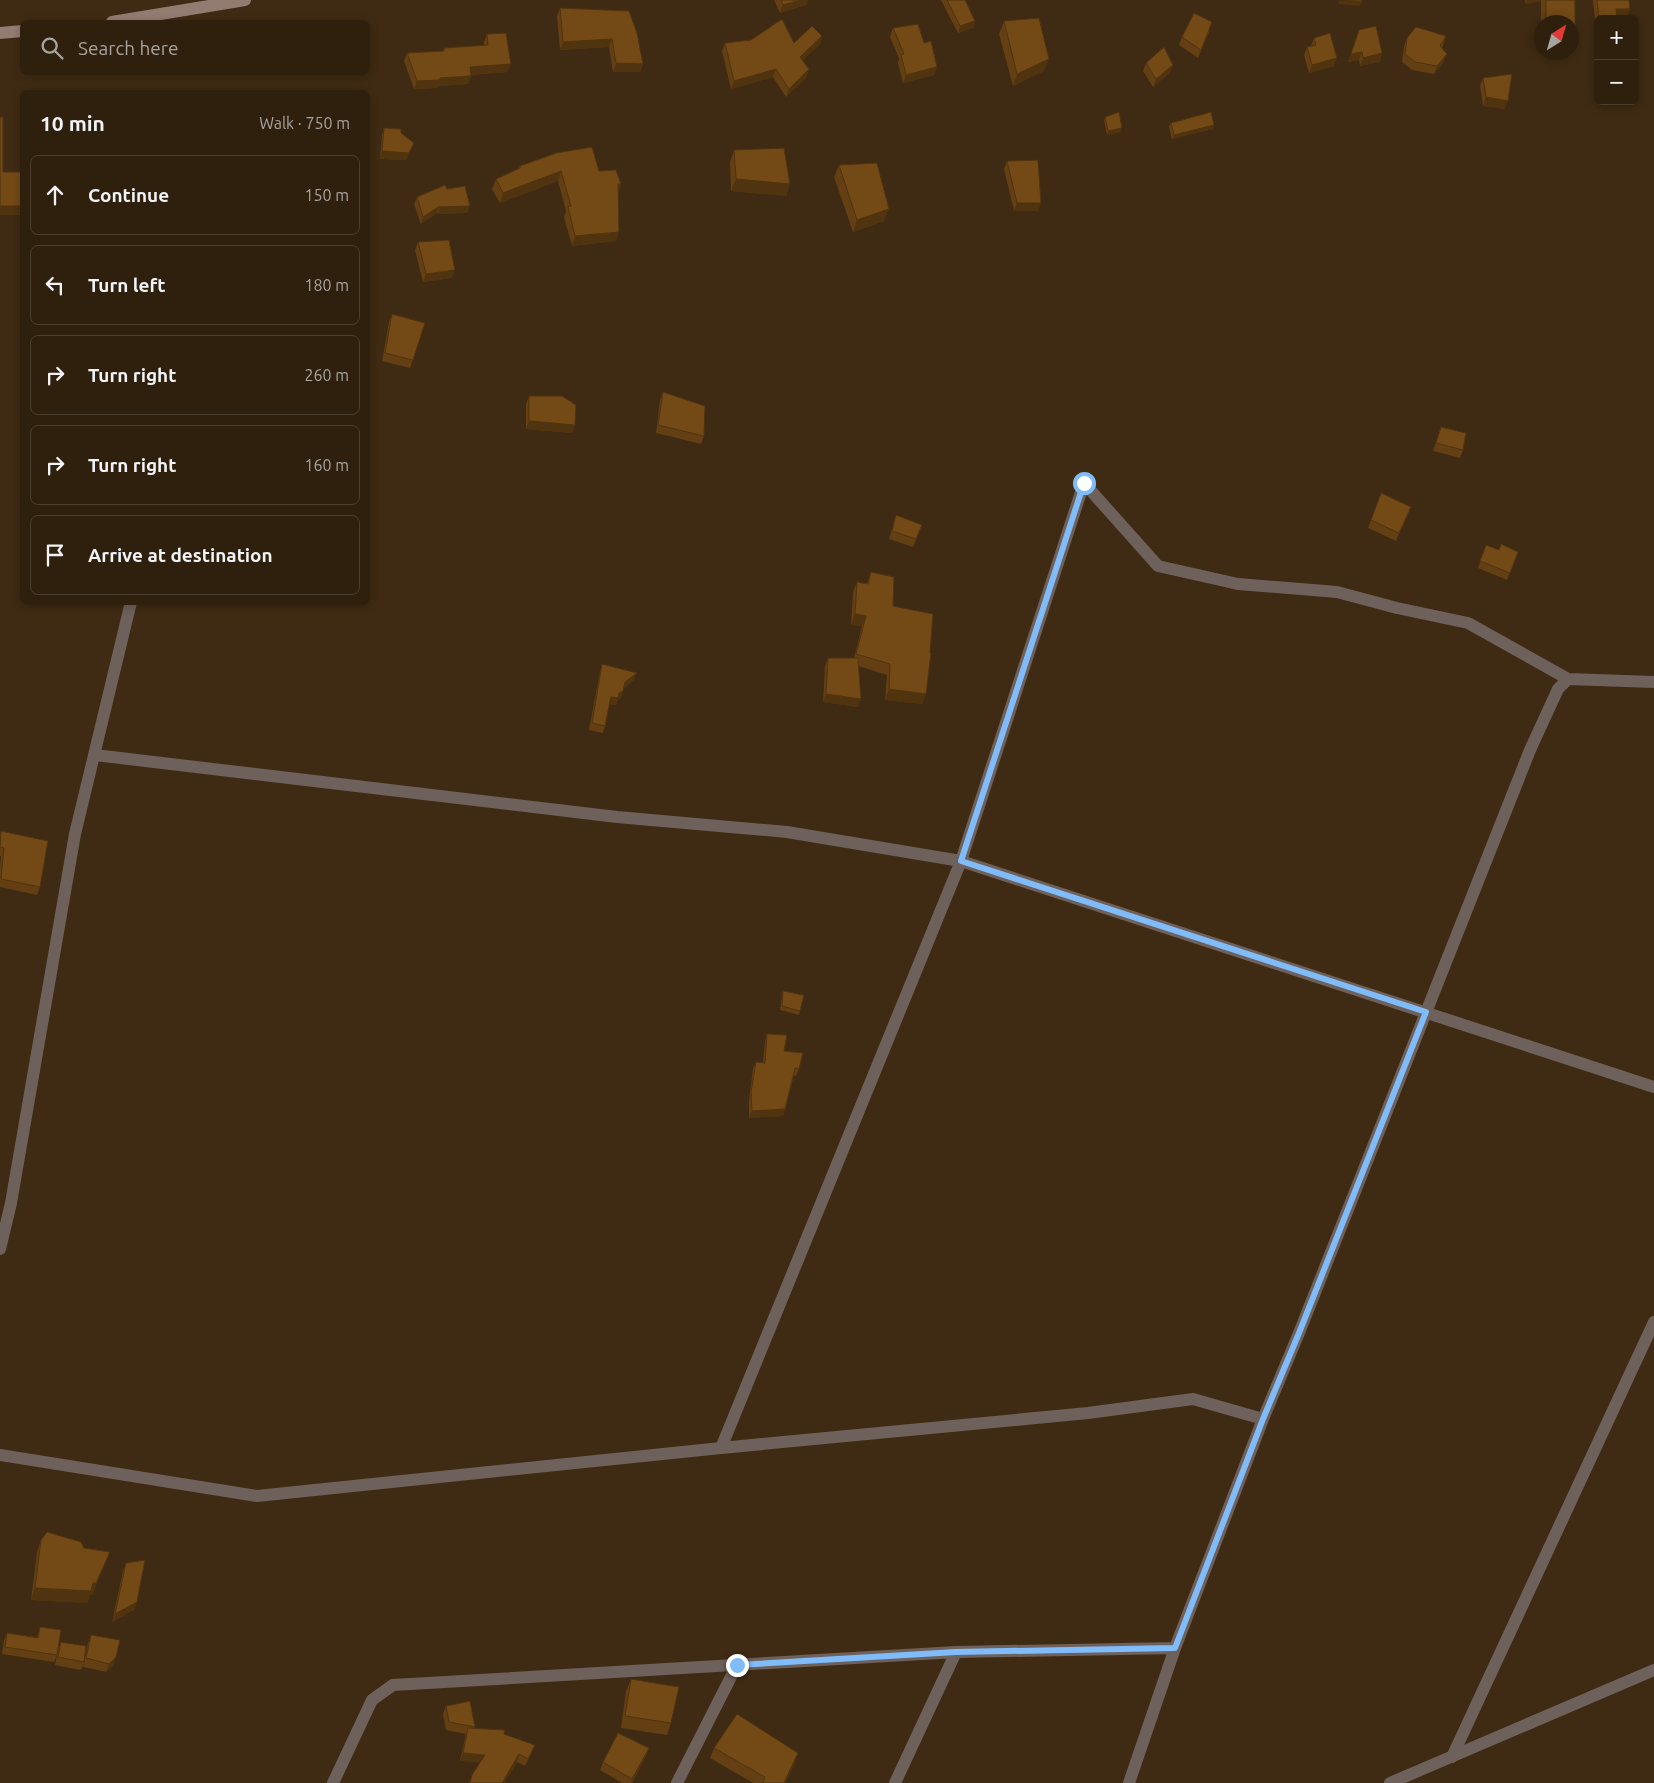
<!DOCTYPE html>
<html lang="en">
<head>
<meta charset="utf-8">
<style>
	body { margin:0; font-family:Ubuntu,sans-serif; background:#3b2d1c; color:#f1f3f6 }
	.controls { position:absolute; right:15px; top:15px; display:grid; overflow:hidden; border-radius:8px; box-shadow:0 2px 8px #0003 }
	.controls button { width:45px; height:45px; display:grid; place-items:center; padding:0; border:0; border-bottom:1px solid #4a3e2e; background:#2f200e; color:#f1f3f6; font:25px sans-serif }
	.compass { position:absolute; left:1534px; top:15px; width:45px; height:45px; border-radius:50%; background:#2f200e; box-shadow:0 2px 8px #0003; rotate:37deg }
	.stop { position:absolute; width:15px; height:15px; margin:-11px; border:4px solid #81bcfa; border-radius:50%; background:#fff }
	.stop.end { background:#81bcfa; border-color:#fff; box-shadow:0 1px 5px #0008 }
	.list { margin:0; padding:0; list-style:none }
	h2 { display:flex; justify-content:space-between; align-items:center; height:65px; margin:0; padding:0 20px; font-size:21px }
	h2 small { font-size:16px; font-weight:400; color:#a7a39e }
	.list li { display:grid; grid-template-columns:32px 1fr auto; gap:15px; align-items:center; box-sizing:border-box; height:80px; margin:0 10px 10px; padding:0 10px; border:1px solid #4a3e2e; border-radius:8px }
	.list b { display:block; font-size:19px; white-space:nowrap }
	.list em { font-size:16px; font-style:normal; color:#a7a39e }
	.icon { flex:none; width:28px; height:28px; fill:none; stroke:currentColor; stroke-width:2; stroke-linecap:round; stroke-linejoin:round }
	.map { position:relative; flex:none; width:1654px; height:1783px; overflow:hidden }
	.search { position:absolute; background:#2f200e; box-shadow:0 2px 8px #0003; left:20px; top:20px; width:350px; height:55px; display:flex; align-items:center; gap:12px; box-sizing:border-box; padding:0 18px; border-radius:8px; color:#a7a39e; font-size:19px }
	.panel { position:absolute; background:#2f200e; box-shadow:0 2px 8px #0003; left:20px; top:90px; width:350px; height:515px; border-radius:8px }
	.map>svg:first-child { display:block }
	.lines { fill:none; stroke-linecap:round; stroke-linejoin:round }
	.street { stroke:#6e605a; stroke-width:12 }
	.secondary { stroke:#927b71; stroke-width:12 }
	.wall { fill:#633f13 }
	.shaded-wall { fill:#50330f }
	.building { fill:#734916; stroke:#50330f }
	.route { stroke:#81bcfa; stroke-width:6 }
</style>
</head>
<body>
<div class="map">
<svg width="1654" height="1783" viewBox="0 0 1654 1783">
	<rect width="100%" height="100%" fill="#3f2a13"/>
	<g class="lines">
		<path class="street" d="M1084,483L1158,566L1238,584L1337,592L1397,608L1468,623L1568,679
			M95,755L617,817L787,832L961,861L1654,1087
			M0,1249L11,1203L75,834L131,602
			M721,1448L961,861L1084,483
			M0,1455L257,1496L721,1448L1088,1413L1193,1399L1263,1419
			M1452,1757L1654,1322
			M333,1783L372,1700L393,1685L956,1652L1175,1648
			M677,1783L737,1665
			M895,1783L956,1652
			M1129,1783L1175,1648L1263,1419L1299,1333L1530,750L1558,689L1568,679L1654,682
			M1390,1783L1654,1670"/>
		<path class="secondary" d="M112,22L245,0
			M0,33L22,31"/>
	</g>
	<path class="wall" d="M774,0H808L806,5L780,13Z
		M941,0H965L975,21L973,28L958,33Z
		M1525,0H1575L1572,22H1542L1541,42V1L1526,4Z
		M1593,0H1629L1630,9L1627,17H1617V19H1598V49Z
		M560,8L629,11L643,64L640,72H613L609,47L560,50L557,16Z
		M1004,21L1044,71L1013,86L999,34Z
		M893,28L937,67L934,75L903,83L898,63L899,58L890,37Z
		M1210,30L1198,58L1179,45L1182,37Z
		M1359,30L1382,53L1380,62L1360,66L1359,60L1348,62Z
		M487,34L508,72L471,75L468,84L438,86L437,88L414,89L404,61L407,53L443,51L444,48L484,46V42Z
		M822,36L820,44L803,60L807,77L786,97L773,77L731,89L722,51L725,43H794Z
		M1446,36L1442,48L1444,62L1434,74L1412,70L1402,62L1404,46L1407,38Z
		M1314,38L1334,66L1309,73L1304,55L1307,47L1311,46Z
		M1146,63L1170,73L1153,87L1143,71Z
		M1483,78L1505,109L1483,106L1480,86Z
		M1105,117L1121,132L1107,135L1104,121Z
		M1171,123L1214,125L1213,129L1172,139L1169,127Z
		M384,128L401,133L414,143L406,160L380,159L382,135Z
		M734,150L790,184L786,196L731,191L730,162Z
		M1007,161L1038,211H1014L1004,169Z
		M839,165L884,221L853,232L834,177Z
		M520,166L599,171L621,184L618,192L616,241L572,246L564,217L566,211L558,181L500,203L492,189L496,179L518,169Z
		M447,189L470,206L467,213L438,214L437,213L421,224L414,204L417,197Z
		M418,242L452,278L423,282L415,250Z
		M392,314L425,323L410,368L382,361L389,322Z
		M663,392L704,436L701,444L656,433L660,400Z
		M529,396L575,425L572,433L526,429V404Z
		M1441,427L1463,450L1460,458L1433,451Z
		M1381,493L1411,507L1396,541L1368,528Z
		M896,515L919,533L913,547L889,539Z
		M1486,545L1499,550L1518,552L1507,580L1478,568Z
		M871,572L893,606L926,694L922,704L885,700L887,675L858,666L861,699L858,707L823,702L825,666L828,658H854L862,626L851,625L853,592L857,582L867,583Z
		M602,664L634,680L624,688L621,698L618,699L616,705L609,704L605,726L603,733L589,730L600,671Z
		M1,831L40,887L37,895L0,887V868L1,856H0V834Z
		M783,991L800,1011L799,1015L780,1010L782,995Z
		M767,1034L784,1051L799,1069L796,1076L794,1075L785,1109L783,1116L749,1118V1099L753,1069L756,1062L763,1063L765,1041Z
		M41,1540L84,1548L110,1552L105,1564L92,1595H90L87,1603L31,1600L37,1552Z
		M126,1563L137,1602L134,1610L112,1622L123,1571Z
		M40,1627L57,1655L54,1662L2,1654L4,1640L7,1633L37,1637Z
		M91,1635L116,1657L113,1665L106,1672L83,1667L84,1663L81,1670L55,1665L58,1650L61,1642L85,1658L88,1643Z
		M631,1679L671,1723L667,1735L621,1728L626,1691Z
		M446,1706L475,1727L474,1729L504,1734L532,1753L525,1766L517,1762L504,1783H469L472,1775L480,1762L460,1761L466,1734L446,1730L443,1714Z
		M649,1748L646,1756L632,1783H622L600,1770L603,1762Z
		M714,1748L795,1763L785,1783H753L710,1758Z"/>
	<path class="shaded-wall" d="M801,0H808L806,5L780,13L783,5Z
		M1339,0L1362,2L1360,6L1338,4Z
		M1527,0H1541V1L1526,4Z
		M1616,9H1630L1627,17L1613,18Z
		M975,21L973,28L958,33L960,26Z
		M1572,29H1575L1572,39Z
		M822,36L820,44L798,65L800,57Z
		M612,39L609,47L560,50L563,42Z
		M1362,52L1359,60L1348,62L1351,54Z
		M1382,53L1380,62L1360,66L1363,58Z
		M1447,54L1444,62L1434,74L1437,66Z
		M1337,58L1334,66L1309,73L1312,65Z
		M1049,59L1044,71L1013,86L1017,74Z
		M616,63L643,64L640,72H613Z
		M511,64L508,72L467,75L470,67Z
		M1173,65L1170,73L1153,87L1156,79Z
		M937,67L934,75L903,83L906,75Z
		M776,69L773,77L731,89L734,81Z
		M809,69L807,77L786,97L789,89Z
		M471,76L468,84L438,86L437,88L414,89L417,81L440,78Z
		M1486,97L1508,101L1505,109L1483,106Z
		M1214,125L1213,129L1172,139L1174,135Z
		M1122,128L1121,132L1107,135L1108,131Z
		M414,143L406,160L380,159L382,151Z
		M561,171L558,181L500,203L503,193Z
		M736,179L790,184L786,196L731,191Z
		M618,184H621L618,193Z
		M1017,203H1041L1038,211H1014Z
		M0,206H22V215H0Z
		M440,206L437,213L421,224L423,217Z
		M470,206L467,213L438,214L440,207Z
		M889,209L884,221L853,232L857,220Z
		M619,232L616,241L572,246L575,236Z
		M455,270L452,278L423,282L426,274Z
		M529,421L575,425L572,433L526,429Z
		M1411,507L1408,515L1396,541L1399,533Z
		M855,614L866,616L862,626L851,625Z
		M637,673L634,680L622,689L625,682Z
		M889,689L926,694L922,704L885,700Z
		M623,691L621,698L618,699L616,705L608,704L611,697Z
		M826,694L861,699L858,707L823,702Z
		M785,1109L783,1116L749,1118L752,1111Z
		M110,1552L105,1564L92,1595H90L87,1603L31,1600L35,1588L93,1583Z
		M137,1602L134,1610L112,1622L115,1614Z
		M116,1657L113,1665L106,1672L109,1664Z
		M535,1745L532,1753L525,1766L528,1759Z
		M649,1748L646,1756L631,1783L632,1779Z
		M463,1753L485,1755L482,1762L460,1761Z
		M798,1753L795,1763L785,1783H784Z
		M519,1754L517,1762L504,1783H502Z"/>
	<path class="building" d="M781,0H801L783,5Z
		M947,0H965L975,21L960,26Z
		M1343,0H1362V2Z
		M1546,0H1575V29H1572V22H1546Z
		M1597,0H1629L1630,9H1616L1617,19H1599Z
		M560,8L629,11L637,33L643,64L616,63L612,39L563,42Z
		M1194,13L1212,22L1201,50L1182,37Z
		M1039,18L1049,59L1017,74L1004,21Z
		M782,19L794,43L812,26L822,36L800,57L809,69L789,89L776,69L734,81L725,43L751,40Z
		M918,24L924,43L931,41L937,67L906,75L901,55L904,54L893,28Z
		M1376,26L1382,53L1363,58L1362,52L1351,54L1359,30Z
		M1416,27L1446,36L1440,46L1447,54L1437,66L1415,62L1405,54L1407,38Z
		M506,33L511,64L470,67L471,76L440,78V80L417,81L407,53L444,51V48L488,45L487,34Z
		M1330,33L1337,58L1312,65L1307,47L1316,45L1314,38Z
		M1164,47L1173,65L1156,79L1146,63Z
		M1512,74L1508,101L1486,97L1483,78Z
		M1119,112L1122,128L1108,131L1105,117Z
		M1211,112L1214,125L1174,135L1171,123Z
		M0,117H3V172H22V206H0Z
		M384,128L401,129V133L414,143L409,153L382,151Z
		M592,147L599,171L616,170L621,184H618L619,232L575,236L568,207L571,206L561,171L503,193L496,179L520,168V166L556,153Z
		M784,148L790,184L736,179L734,150Z
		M1038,160L1041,203H1017L1007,161Z
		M877,163L889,209L857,220L839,165Z
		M445,185L447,189L465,186L470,206L440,207V206L423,217L417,197Z
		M449,240L455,270L426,274L418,242Z
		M392,314L425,323L413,360L385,353Z
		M663,392L705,406L704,436L658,425Z
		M529,396H562L576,405L575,425L529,421Z
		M1441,427L1466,433L1463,450L1436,443Z
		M1381,493L1411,507L1399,533L1371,520Z
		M896,515L922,525L916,539L892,531Z
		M1501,544L1518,552L1510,573L1480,561L1486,545L1499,550Z
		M871,572L894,577L893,606L933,614L930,653H931L926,694L889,689L890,664L856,654L866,616L855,614L857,582L868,584Z
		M828,658H858L861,699L826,694Z
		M602,664L637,673L625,682L623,691L619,693L618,698L611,697L605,726L592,723Z
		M1,831L48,841L40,887L1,879L4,848L0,847Z
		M783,991L804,995L800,1011L782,1006Z
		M767,1034L787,1035L784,1051L803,1053L799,1069L795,1068L785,1109L752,1111L751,1092L756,1062L765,1063Z
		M47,1532L81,1542L84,1548L110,1552L96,1583H93L91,1591L35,1588L41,1540Z
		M145,1560L137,1602L115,1614L126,1563Z
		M40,1627L61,1630L57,1655L5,1647L7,1633L38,1638Z
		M91,1635L120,1640L116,1657L109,1664L86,1658Z
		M61,1642L86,1646L84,1662L58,1657Z
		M631,1679L679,1687L671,1723L625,1716Z
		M470,1701L475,1727L449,1722L446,1706Z
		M737,1714L798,1753L784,1783H763L765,1777L714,1748Z
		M468,1728L505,1730L504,1734L535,1745L528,1759L519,1754L502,1783H470L472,1775L485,1755L463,1753Z
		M618,1733L649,1748L632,1779L603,1762Z"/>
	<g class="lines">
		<path class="route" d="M737,1665L956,1652L1175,1648L1263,1419L1299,1333L1426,1012L961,861L1084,483"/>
	</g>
</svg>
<div class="controls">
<button>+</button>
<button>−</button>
</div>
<svg class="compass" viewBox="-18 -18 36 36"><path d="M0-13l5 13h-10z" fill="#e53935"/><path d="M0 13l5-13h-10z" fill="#a7a39e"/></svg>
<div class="stop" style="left:1084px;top:483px"></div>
<div class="stop end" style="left:737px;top:1665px"></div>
<div class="search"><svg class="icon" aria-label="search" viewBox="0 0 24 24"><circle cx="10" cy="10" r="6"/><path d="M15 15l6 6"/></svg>Search here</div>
<section class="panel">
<h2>10 min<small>Walk · 750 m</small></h2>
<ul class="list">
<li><svg class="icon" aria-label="ahead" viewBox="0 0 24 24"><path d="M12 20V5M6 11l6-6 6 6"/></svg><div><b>Continue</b></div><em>150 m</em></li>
<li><svg class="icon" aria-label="left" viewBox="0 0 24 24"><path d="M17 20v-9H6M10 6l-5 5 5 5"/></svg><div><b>Turn left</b></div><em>180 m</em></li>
<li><svg class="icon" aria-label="right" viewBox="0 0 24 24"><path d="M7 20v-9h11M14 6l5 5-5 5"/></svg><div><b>Turn right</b></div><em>260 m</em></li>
<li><svg class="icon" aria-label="right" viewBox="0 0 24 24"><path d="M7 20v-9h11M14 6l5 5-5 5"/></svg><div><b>Turn right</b></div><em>160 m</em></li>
<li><svg class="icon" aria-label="arrive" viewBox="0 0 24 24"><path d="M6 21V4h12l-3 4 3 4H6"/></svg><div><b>Arrive at destination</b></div></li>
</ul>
</section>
</div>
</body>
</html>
